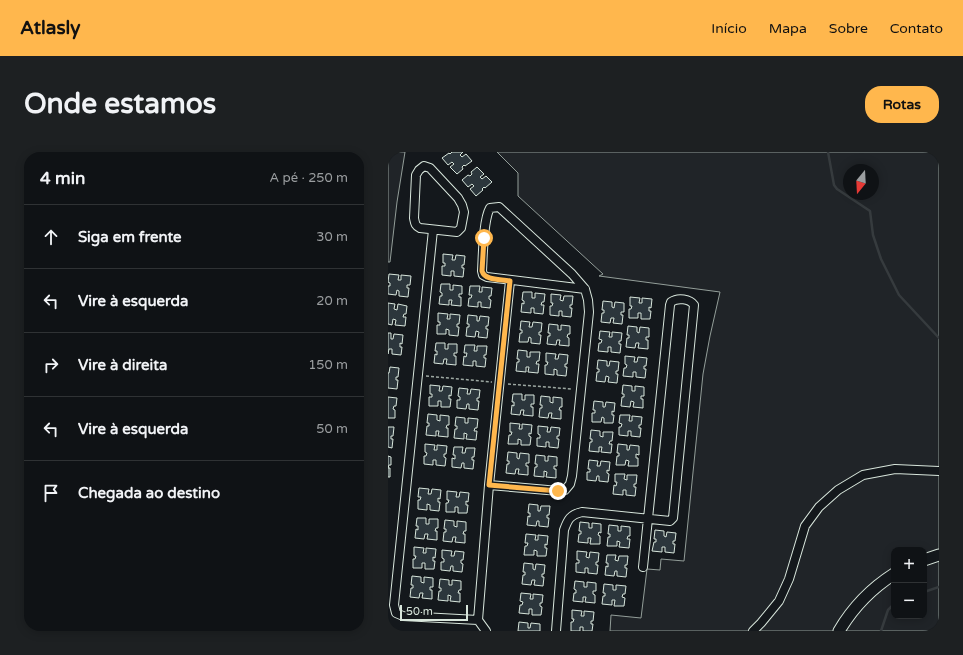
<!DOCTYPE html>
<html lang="pt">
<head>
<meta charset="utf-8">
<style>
	body { margin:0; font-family:"Varela Round",sans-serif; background:#1d2022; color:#f1f3f6 }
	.controls { position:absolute; right:12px; bottom:12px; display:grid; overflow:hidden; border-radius:8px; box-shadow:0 2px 10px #0003 }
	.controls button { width:36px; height:36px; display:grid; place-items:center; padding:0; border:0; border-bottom:1px solid #2f3234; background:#0f1215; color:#f1f3f6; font:20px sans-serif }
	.compass { position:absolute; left:455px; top:12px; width:36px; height:36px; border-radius:50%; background:#0f1215; box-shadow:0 2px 10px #0003; rotate:198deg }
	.scale { position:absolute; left:12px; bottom:10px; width:68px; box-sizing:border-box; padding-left:4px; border:2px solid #d8e6dc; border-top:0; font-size:11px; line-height:14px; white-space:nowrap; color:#d8e6dc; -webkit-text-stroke:3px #14181c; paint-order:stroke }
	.stop { position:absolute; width:12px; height:12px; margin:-9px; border:3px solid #ffb74d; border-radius:50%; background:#fff }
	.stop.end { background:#ffb74d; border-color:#fff; box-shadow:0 1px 4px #0008 }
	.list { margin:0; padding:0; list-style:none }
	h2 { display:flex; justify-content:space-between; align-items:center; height:52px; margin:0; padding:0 16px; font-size:17px }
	h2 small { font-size:13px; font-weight:400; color:#9b9ea0 }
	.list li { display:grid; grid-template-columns:26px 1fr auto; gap:12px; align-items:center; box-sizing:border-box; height:64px; padding:0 16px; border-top:1px solid #2f3234 }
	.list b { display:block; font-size:15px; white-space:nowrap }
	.list em { font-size:13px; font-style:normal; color:#9b9ea0 }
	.icon { flex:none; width:22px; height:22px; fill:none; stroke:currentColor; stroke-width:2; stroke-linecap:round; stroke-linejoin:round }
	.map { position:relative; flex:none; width:551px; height:479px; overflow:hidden; border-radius:16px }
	header { display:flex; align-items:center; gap:24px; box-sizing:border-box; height:56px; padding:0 20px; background:#ffb74d; color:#111 }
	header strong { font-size:19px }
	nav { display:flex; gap:22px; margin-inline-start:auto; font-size:14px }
	.intro { display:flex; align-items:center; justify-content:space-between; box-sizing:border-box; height:96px; padding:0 24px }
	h1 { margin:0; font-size:28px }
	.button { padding:10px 18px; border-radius:16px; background:#ffb74d; color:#111; font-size:14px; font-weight:700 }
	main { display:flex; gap:24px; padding:0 24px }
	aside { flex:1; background:#0f1215; border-radius:16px; box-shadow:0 2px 10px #0003 }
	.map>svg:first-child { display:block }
	.green { fill:#202428; stroke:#939e99; fill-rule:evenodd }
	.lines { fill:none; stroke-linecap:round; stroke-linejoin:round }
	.stream { stroke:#363b3e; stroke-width:2.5 }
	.building { fill:#2c363c; stroke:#d8e6dc }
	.street-casing { stroke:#d8e6dc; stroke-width:10 }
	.secondary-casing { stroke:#d8e6dc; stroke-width:13 }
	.path { stroke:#9da8a2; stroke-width:1.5; stroke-dasharray:3 2; stroke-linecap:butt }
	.street { stroke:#14181c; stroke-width:8 }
	.secondary { stroke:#14181c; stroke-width:11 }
	.route { stroke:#ffb74d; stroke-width:5 }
</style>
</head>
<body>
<header>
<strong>Atlasly</strong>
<nav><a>Início</a><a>Mapa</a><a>Sobre</a><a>Contato</a></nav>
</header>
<div class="intro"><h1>Onde estamos</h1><a class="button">Rotas</a></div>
<main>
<aside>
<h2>4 min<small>A pé · 250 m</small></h2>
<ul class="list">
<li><svg class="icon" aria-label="ahead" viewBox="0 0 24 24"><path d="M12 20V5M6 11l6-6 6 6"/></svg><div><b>Siga em frente</b></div><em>30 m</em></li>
<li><svg class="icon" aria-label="left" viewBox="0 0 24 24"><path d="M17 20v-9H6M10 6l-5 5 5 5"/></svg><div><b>Vire à esquerda</b></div><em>20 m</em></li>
<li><svg class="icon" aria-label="right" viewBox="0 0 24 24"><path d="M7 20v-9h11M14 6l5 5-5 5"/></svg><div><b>Vire à direita</b></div><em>150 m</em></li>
<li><svg class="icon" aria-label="left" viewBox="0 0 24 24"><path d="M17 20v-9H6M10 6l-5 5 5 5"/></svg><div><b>Vire à esquerda</b></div><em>50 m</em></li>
<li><svg class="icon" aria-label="arrive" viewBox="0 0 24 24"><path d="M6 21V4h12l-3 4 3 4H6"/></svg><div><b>Chegada ao destino</b></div></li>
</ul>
</aside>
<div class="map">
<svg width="551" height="479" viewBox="0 0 551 479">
	<rect width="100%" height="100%" fill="#14181c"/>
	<path class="green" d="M0,0H17L9,50L2,110H0Z
		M109,0H551V479H222L223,463L253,466L259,417L272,418L273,407L296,409L315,222L322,184L332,140L211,124L215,122L130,44V21ZM461,18H485V42H461ZM506,398H536V464H506Z"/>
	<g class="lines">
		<path class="stream" d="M440,0L446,33L449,37L482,59L485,83L493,107L511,143L551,186
			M536,440L551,435
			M493,479L500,458L506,452"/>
	</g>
	<path class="building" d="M64,0H75L72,3L74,5L78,2L84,9L77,14L76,13L74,15L75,17L69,22L62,15L66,12L64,10L60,13L54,6L61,1L62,2Z
		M89,15L96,22L92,25L94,27L98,24L104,30L97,36L96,35L94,37L95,38L88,44L82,37L86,34L84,32L80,35L74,28L80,23L82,24L84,22L83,20Z
		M55,102L65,103L64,108H67L68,103L77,104L76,113H74V116H76L75,125L66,124V119H63V124L54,123V114H57V111H55Z
		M1,122L11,123L10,128H13V123L23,124L22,133H19V136H21L20,145L11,144V139L9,138L8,143L0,142V134H2V131L0,130Z
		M53,132H62V138H65V133L74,134V142H71V145H73V154L63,153L64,148H61V153L51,152L52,144H54V141L52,140Z
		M82,134H92L91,140H94V135L104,136L103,144H101V147L103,148L102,156L93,155V150H90V155L80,154L81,146H83L84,143H81Z
		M135,140H144V146H147V141L157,142L156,150H154L153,153H156L155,162L146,161V156H143V161L133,160L134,151L136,152V149L134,148Z
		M163,142L173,143L172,148L175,149L176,144H185L184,153H182V156H184L183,165L174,164V159H171V164L162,163V154H164L165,151H163Z
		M242,145L252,146L251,151H254V146L264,147L263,156L261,155V159H263L262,167H253V161H250V166H241V157H243L244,154H242Z
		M215,149L224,150V155L226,156L227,150L236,151V160H233V163H235L234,172L225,171L226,166H223L222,171L213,170L214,161H216V158H214Z
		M0,151L7,152L6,157L9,158L10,152L19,154L18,162H16L15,165H18L17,174L7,173L8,168L5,167L4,173L0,172Z
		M50,161L60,162L59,167H62V162L72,163L71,172H69V175H71L70,184L61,183V178L58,177V182H49V173H52V170H50Z
		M80,163L89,164V169H91L92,164L101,165L100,174H98V177H100L99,186L90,185L91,180L88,179L87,185L78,184L79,175H81V172H79Z
		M133,169L142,170L141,175H144L145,170L154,171L153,180H151V183H153L152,192L143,191V186L141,185L140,190H131L132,181H134V178H132Z
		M161,172L170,173V178H173V173L182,174V182H180L179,185L181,186V194L171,193L172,188H169L168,193L159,192L160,184H162V181H160Z
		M240,174L249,175V180L251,181L252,175L261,176V185H258V188H260V197L250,196L251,191H248L247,196L238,195L239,186H241V183H239Z
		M212,179L222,180L221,185H224V180L234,181L233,189H231V192H233L232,201L223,200V195H220V200L210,199L211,191H213L214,188L211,187Z
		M0,181H3V187H5L6,182L15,183L14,192L12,191V195H14L13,203L4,202V197H1L0,202Z
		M48,191H57V197H60V192H69V201H66V204H68V213L58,212L59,207H56L55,212L46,211L47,202L49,203V199H47Z
		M77,193H87L86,199H89V194H99L98,203H96V206H98L97,215L88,214V209H85V214L75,213L76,204L78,205L79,201H76Z
		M130,198L139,199V205H142V200H152L151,209H149L148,212H151L150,221L140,220L141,215H138V220L128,219L129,210H131V207H129Z
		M158,201L168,202L167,207H170L171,202L180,203L179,212H177V215H179L178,224L169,223V218L166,217V223L157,222V213H159L160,210H158Z
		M237,204L247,205L246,210H249L250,205L259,206L258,214H256V217H258L257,226L248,225V220H245V225L235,224L236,216H238L239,213L237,212Z
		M210,208L219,209V214H221L222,209L231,210L230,219H228V222H230L229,231L220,230L221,225L218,224L217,230L208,229L209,220H211V217H209Z
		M2,215L11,216L10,225H8V228H10L9,237L0,236V221H1Z
		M42,233L52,234L51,239H54L55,234L64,235L63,244L61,243V247H63L62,255H53V249H50V254H41V245H44V242H42Z
		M235,233L244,234V239H247V234L256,235V244H253V247H255V256L245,255L246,250L243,249L242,255L233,254L234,245H236V242H234Z
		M71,236L80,237L79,242H82L83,237L92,238L91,246H89V249H91L90,258L81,257V252H79L78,257L69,256V248H72V245L70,244Z
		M125,242H134V248H137V243H146V252H143V255H145V264L135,263L136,258H133L132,263L123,262L124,253L126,254V250H124Z
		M153,244L162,245V250L165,251V245L174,246V255H172L171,258H173V267L163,266L164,261H161L160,266L151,265L152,256H154V253H152Z
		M0,245L9,246L8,254H6L5,257L7,258V266H0Z
		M206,249L215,250V255H217L218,250L227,251L226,260L224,259V263H226L225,271H216V266L214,265L213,270H204V261H207V258H205Z
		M40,262L49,263V268L52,269V263L61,264V273H59L58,276H60V285L50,284L51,279H48V284L38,283L39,274H41V271H39Z
		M232,263H242L241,269H244V264L254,265L253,273H251V276H253L252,285L243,284V279H240V284L231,283V275H233L234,272L231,271Z
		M68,265L77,266V271H80V266L90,267L89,276H87L86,279H89L88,288L78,287L79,282L76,281V287L66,286L67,277H69V274H67Z
		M122,271L132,272L131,277H134V272L144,273L143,282L141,281V284L143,285L142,293H133V288L130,287V292H120L121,283H123L124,280H122Z
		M150,274L160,275L159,280H162L163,275L172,276L171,284H169V287H171L170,296L161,295V290H158V295L149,294V286H152V283L150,282Z
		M0,275H6L5,284H3V287H5L4,296L0,295Z
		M203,278L212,279V284L215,285V280H225L224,289H222L221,292H224L223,301L213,300L214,295H211V300L201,299L202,290H204V287H202Z
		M37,292L47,293L46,298H49V293L59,294L58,302H56V305L58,306L57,314L48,313V308H45V313L36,312V304H38L39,301L37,300Z
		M230,292L239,293V298H241L242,293L251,294V303L248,302V306H250V314H240L241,309L238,308L237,313H228L229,304H231V301H229Z
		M66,295H75L74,301H77L78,296H87L86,305H84V308H86L85,317L76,316V311H74L73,316L64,315V306L67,307V303H65Z
		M120,300L129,301V306L131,307L132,301L141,302V311H138V314H140V323L130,322L131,317H128L127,322L118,321L119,312H121V309H119Z
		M148,303L157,304V309H160V304L169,305V314H166V317H168V326L158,325L159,320L156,319V325L146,324L147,315H149V312H147Z
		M0,304L3,305V313H1L0,316H2V325H0Z
		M201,308L210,309L209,314H212L213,309L222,310L221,319L219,318V321L221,322L220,330L211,329V324H209L208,329L199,328V320H202V317H200Z
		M227,322H237L236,327L239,328V323H249L248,332H246V335H248L247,344L238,343V338H235V343L225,342L226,333L228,334L229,330H227Z
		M31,336L41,337L40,342H43L44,337L53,338L52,347L50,346V350H52L51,359L42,358V353L39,352V358L30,357V348H32L33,345H30Z
		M59,339L69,340L68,345H71L72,340L81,341L80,350L78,349V353H80L79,361H70V355H67V360H58V351H60L61,348H59Z
		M141,352L150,353V359H152L153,354H162L161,363H159V366H161L160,375L151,374V369H149L148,374L139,373L140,364L142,365V361H140Z
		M29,366H38V372H41V367H50V376H48L47,379H49V388L39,387L40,382H37L36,387L27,386L28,377L30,378V374H28Z
		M57,368L66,369V374L69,375V369L78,370V379H76L75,382H77V391L67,390L68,385H65L64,390L55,389L56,380H58V377H56Z
		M192,370L201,371V376H204V371L213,372V381L211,380L210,383L212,384V392H202L203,386H200V391L190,390L191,382H193V379H191Z
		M221,373L230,374V379H233V374L242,375V384H240L239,387H242L241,396L231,395L232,390L229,389V394H219L220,385H222V382H220Z
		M267,378L276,379V384L278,385L279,380L288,381L287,389H285V392H287L286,401L277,400V395H274V400L264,399L266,390H268V387H266Z
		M138,382L148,383L147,388H150V383L160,384L159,393L157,392V396H159L158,404H149V399L146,398V403H136L137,394H139L140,391H137Z
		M26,395L36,396L35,401H38V396L48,397L47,406L45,405V409H47L46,417H37V411H34V416H25V407H27L28,404H26Z
		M54,398L64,399L63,404H66L67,399L76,400L75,408H73V411L75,412L74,420L65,419V414H63L62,419L53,418V410H56V407L54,406Z
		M189,399L199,400L198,405L201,406L202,400L211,401L210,410H208V413H210L209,422L200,421V416H197V421L188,420V411H191V408H189Z
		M219,403H228L227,408L230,409L231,404H240L239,413H237V416H239L238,425L229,424V419H227L226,424L217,423L218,414L220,415V411H218Z
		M136,411L145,412V417L147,418L148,412L157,413L156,422H154V425H156L155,434L146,433L147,428H144L143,433L134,432L135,423H137V420H135Z
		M24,424L33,425V430L36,431V425L45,426V435H42V438H44V447L34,446L35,441H32L31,446L22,445L23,436H25V433H23Z
		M52,427L61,428V433H64V428L73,429V438H71L70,441H72V450L62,449L63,444L60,443V449L50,448L51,439H53V436H51Z
		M187,429L196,430V435H199V430L208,431V439H205V442L207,443V451L197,450L198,445H195V450L185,449L186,441H188V438L186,437Z
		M216,432L225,433V438H228V433L238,434L237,442H235L234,445L237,446L236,454H226L227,448H224V453L214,452L215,444H217V441H215Z
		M133,441L143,442L142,447H145V442L155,443L154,451H152V454L154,455L153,463H144V457H141V462L131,461L132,453H134L135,450L132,449Z
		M184,458L194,459L193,464H196V459L206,460L205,469H203V472H205L204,479H195V475H192V479H183V470H185L186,467H184Z
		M131,470L140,471V476H142L143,471L152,472V479H130Z"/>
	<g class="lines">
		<defs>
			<path id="street" d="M36,14L42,16L70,46L74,53L76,60L73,76L69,80L32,76C27,74 27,71 26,66L28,23L31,18Z
				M45,78L6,453L8,461L15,464L90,468
				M101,333L171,339L177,338L182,332L184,324L201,160L200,148L197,137L184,122L111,55L102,56C95,68 95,103 94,119L95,123L99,125L197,137
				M90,468L101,333L122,129
				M90,468L98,479
				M168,479L176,378C180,367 182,363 194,360L282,369L285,366L306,153C302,147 290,145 283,150L282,153L255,415
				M365,479L373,471L391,449L401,427L417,374L431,355L450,338L475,323L507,317L551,319"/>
			<path id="secondary" d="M536,408L551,403
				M451,479C464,457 484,436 506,422"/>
		</defs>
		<use href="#street" class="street-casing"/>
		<use href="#secondary" class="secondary-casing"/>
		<path class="path" d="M38,224L104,230
			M120,232L184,237"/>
		<use href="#street" class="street"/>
		<use href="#secondary" class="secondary"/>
	</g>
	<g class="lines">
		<path class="route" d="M96,86L94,119C97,129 113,127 122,129L101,333L170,339"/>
	</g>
</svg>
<div class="controls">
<button>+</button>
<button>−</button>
</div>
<svg class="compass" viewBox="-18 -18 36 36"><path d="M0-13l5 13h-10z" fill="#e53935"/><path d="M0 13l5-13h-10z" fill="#9b9ea0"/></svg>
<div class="scale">50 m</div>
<div class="stop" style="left:96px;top:86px"></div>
<div class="stop end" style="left:170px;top:339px"></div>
</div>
</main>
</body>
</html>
